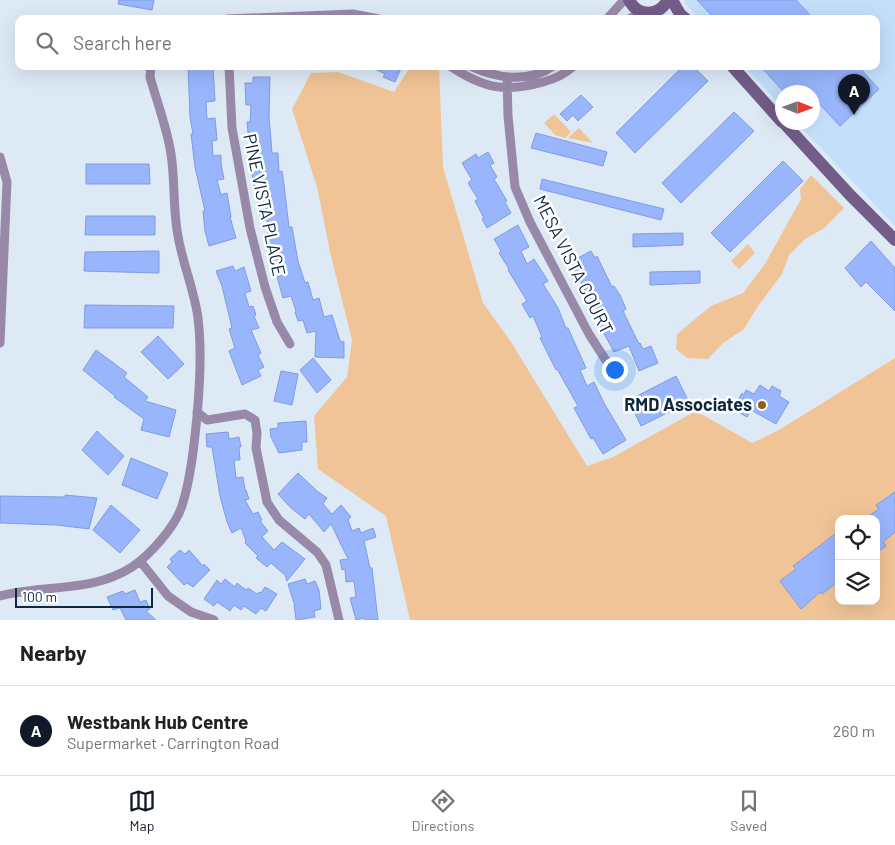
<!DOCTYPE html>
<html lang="en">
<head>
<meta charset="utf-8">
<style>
	body { margin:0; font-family:Barlow,sans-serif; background:#f6f6f6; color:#202124 }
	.controls { position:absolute; right:15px; bottom:15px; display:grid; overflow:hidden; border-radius:10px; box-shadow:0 5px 20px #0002 }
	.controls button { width:45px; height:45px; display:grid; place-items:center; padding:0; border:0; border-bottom:1px solid #e0e0e0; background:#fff; color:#202124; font:25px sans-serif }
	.compass { position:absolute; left:775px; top:85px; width:45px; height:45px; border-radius:50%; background:#fff; box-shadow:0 5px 20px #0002; rotate:91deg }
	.scale { position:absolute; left:15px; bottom:12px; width:138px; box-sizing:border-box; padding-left:5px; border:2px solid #0d283f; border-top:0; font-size:14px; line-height:18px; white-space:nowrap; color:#0d283f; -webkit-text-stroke:4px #fff; paint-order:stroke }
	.you { position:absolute; left:614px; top:369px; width:18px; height:18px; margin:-12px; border:4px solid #fff; border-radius:50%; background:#1a73e8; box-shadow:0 0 0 8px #1a73e833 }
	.badge { display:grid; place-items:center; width:32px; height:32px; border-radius:50%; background:#111827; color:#fff; font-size:16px; font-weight:700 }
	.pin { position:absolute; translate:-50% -41px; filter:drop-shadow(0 1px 2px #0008) }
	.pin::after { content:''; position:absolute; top:26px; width:18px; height:15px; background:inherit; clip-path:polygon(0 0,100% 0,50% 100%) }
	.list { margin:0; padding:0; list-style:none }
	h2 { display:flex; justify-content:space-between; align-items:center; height:65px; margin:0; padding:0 20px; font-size:21px }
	h2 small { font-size:16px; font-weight:400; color:#757577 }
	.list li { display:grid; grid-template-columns:32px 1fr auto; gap:15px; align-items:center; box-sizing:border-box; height:90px; padding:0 20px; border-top:1px solid #e0e0e0 }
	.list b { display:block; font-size:19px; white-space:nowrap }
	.list p { margin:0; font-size:16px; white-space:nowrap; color:#757577 }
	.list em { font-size:16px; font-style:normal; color:#757577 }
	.icon { flex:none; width:28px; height:28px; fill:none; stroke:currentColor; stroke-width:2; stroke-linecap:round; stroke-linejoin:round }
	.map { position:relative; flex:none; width:895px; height:620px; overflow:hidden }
	.search { position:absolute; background:#fff; box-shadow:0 5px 20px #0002; left:15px; right:15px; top:15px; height:55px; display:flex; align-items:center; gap:12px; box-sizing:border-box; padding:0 18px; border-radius:10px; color:#757577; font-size:19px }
	.sheet { height:155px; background:#fff }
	nav { display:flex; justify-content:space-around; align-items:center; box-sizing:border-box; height:70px; border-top:1px solid #e0e0e0; background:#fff; font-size:14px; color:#757577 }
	nav a { display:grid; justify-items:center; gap:2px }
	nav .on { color:#111827 }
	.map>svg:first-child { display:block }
	.built { fill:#c4dffa }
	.green { fill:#f0c496; fill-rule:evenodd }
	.building { fill:#99b5fc; stroke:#809be1 }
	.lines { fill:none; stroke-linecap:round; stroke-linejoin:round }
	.street { stroke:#9989a8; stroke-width:9 }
	.secondary { stroke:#725c88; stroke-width:12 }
	.poi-dot { fill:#945e16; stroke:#fff; stroke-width:2 }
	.labels { text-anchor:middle; stroke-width:5; stroke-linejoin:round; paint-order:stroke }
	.street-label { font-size:18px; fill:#0d283f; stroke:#fff }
	.poi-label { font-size:18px; font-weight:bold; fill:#0d283f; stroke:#fff; text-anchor:end }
</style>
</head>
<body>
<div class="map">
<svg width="895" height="620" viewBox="0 0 895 620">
	<rect width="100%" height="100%" fill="#ddeaf6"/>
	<path class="built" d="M685,0H895V226L797,123L812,122V92H782V107L744,66H876V19H700L685,3Z"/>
	<path class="green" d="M411,66H439L443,167L483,303L511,342L587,466L613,457L696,411L752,443L779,430L895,358V620H410L386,516L318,469L314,416L347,377L352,340L330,252L317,187L292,109L311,73L338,72L394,92ZM839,519H876V601H839Z
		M554,114L571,132L565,138L555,135L544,123Z
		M579,128L593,143L568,138Z
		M811,175L844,208L823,229L805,239L789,255L782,274L758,306L744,329L723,343L708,359L687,358L676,349L677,334L711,306L743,293L765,264L801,199L800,189Z
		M748,244L755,253L739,269L731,261Z"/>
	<path class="building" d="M119,0H154L152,10L118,4Z
		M697,0H796L814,19H715Z
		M188,66H213L215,101L206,102L207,119L215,118L217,140L212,141L213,156L221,155V164L224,179L217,180L221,195L227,193L231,217H230L236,238L209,246L205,231L203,211H205L195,167L191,134H193L190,117Z
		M369,66H402L395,82L383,77L385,74Z
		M683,66H693L708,81L635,153L616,133Z
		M760,66H858L879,89L840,126L812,96V92H809L802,85L795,92H784Z
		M253,77H270L269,116L272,153H278L279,172L282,171L284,185L289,227H292L298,261L305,283L308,282L313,300L319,298L324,317L332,315L340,341L344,342V358L315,357L316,331L307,333L303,320L298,321L295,312L296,311L291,296L283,298L277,277L283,275L278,260L273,262L268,249L266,240L268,239L267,220H261L257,200L266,198L264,184L254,186L250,160L255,159L254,143H249L247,122H250L251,105H246L245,83H253Z
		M581,95L593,107L578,121L573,115L567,121L560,114Z
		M734,112L754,131L681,203L662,183Z
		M536,133L607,152L603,166L531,148Z
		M488,152L494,163L490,165L497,177L494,179L507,201L505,202L511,213L487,228L482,219L484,218L475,201L478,199L468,183L472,180L462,163L476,154L478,158Z
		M783,161L803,181L730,252L711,233Z
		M86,164H149L150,184H86Z
		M542,179L664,209L661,220L540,189Z
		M86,216H155V235H85Z
		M518,225L529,247L521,251L527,264L534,259L548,281L543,284L558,308L566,328H568L586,368L580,370L587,386L594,382L604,403L626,440L603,454L593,438L591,439L574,408L578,406L557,369L556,370L540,338L542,337L533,316L530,318L522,304L527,301L508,270L509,269L499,253L501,251L494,239Z
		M683,233V245L633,247V234Z
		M871,241L895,268V311L866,282L861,287L845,268Z
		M159,251V273L84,271L85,252Z
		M591,251L595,258L597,256L612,287L614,286L620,295L626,309L623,311L639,344L640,343L643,349L651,346L658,363L639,371L629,346L614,352L599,324L603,322L593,300H591L585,290L570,262Z
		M233,266L235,271L244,267L251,291L245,293L249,307L253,306L256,315L254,316L259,328L251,330L261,353L258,355L264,367L258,370L261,376L242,385L229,351L235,348L229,329L232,328L222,286L216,271Z
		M700,271V283L650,285V272Z
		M85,305L174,306L173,328H84Z
		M158,336L184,364L168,379L141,352Z
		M96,350L127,373L124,377L148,397L145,401L176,410L169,437L141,430L144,419L114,397L115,396L83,370Z
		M313,358L331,380L317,393L300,370Z
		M281,371L298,374L292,405L274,401Z
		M676,376L689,402L641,426L633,409L635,407L631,399Z
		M760,385L769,391L772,386L781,391L779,396L789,402L776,424L751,410L747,417L738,412L739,409L736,407L739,403L737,402L742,393L744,395L746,390L754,394Z
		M306,421L307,442H302V450L279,453L271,437L270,429L278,428V423Z
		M97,431L124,456L108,475L82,450Z
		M228,432L229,439L239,437L241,447H239L240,460H234L236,478L243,477L245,490H246L249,499L245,500L253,514L258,512L262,520L260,521L268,531L262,537L274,550L282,542L305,559L287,581L285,575L271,563L267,567L256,558L258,556L245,543L246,541L241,528L232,533L227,522L220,496L212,447H207L206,434Z
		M131,458L168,473L157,499L122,485Z
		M298,473L317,491L327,498L323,504L332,514L341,505L351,517L348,520L352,531L359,528L361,533L373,528L376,537L364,541L370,568H372L378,620H365L364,618L356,620L350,598L356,597L354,581L346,582L345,569L342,570L340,560L348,559L331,524L324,532L309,514L305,519L291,508L278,494Z
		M895,492V532L883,542L886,546L876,553V519H864L879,509L876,505Z
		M65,495L97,498L89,529L57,525L0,523V496L65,497Z
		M111,505L140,530L120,553L93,530Z
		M839,531V581L822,594L820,592L801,609L780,581L796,569L793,566Z
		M180,550L185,554L189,550L203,566L204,564L210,570L193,587L187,583L184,585L167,567L172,562L170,559Z
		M225,579L235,587L237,583L246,590L248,588L257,594L259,592L261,593L265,587L277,594L266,611L261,608L256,614L244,606L241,610L234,605L230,611L217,602L214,606L204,599L217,580L221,584Z
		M305,579L307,584L315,581L319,590L321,609L314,611L315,617L296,620L294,605L295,606L288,584Z
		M135,590L140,602L146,600L150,609L146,611L156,620H126L120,608L113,610L107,597L123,591L125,594Z"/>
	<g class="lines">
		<path class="street" d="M227,19L353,14L379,19
			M607,19L624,0
			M629,19L642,12
			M229,66L232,128L250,228L265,287L277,322L290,344
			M450,66C483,88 505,93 543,82C555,79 565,74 574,66
			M470,66C496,78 528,84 553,66
			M507,78L508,116L515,187L530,222L589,334L605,359L616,372
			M0,157L7,182L0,343
			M197,412L207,420L245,414L255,420L257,433L256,448L267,502L279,520L317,552L326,565L339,620
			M140,561L168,596L191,612L214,620
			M0,596C44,584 92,593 132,567C150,555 175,527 182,506C191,477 194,446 197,416C200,384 202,351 198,318C194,288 181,260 177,230C173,205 175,179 171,154C167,128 157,102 150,77L151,66"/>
		<path class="secondary" d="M629,0C638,17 658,17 668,0
			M672,0L680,14L686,19
			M732,66L782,122
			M783,122L850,195L895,240"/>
	</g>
	<circle class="poi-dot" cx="762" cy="405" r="5"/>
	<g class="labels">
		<g class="street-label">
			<text transform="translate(264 205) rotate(78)" y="6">PINE VISTA PLACE</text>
			<text transform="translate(573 265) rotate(63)" y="6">MESA VISTA COURT</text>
		</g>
		<g class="poi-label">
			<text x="752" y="411">RMD Associates</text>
		</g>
	</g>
</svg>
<div class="controls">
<button><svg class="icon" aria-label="locate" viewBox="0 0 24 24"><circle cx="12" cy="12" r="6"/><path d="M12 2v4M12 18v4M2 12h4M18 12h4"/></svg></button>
<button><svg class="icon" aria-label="layers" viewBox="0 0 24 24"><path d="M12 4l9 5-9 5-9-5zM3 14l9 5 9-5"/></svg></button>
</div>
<svg class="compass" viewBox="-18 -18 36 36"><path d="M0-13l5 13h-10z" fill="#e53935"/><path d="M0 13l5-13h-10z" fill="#757577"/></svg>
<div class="scale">100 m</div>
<div class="you"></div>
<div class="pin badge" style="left:854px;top:115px">A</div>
<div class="search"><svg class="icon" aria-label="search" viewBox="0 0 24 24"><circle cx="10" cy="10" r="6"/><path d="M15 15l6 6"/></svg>Search here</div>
</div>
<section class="sheet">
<h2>Nearby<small></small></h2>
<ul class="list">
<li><span class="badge">A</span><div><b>Westbank Hub Centre</b><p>Supermarket · Carrington Road</p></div><em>260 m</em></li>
</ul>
</section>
<nav>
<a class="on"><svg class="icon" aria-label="map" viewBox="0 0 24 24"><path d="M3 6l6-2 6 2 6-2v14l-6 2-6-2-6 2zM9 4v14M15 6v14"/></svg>Map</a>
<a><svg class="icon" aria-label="directions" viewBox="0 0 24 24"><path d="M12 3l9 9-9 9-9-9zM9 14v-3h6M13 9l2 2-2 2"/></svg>Directions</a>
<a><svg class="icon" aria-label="saved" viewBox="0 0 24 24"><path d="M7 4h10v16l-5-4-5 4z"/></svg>Saved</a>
</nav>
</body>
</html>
